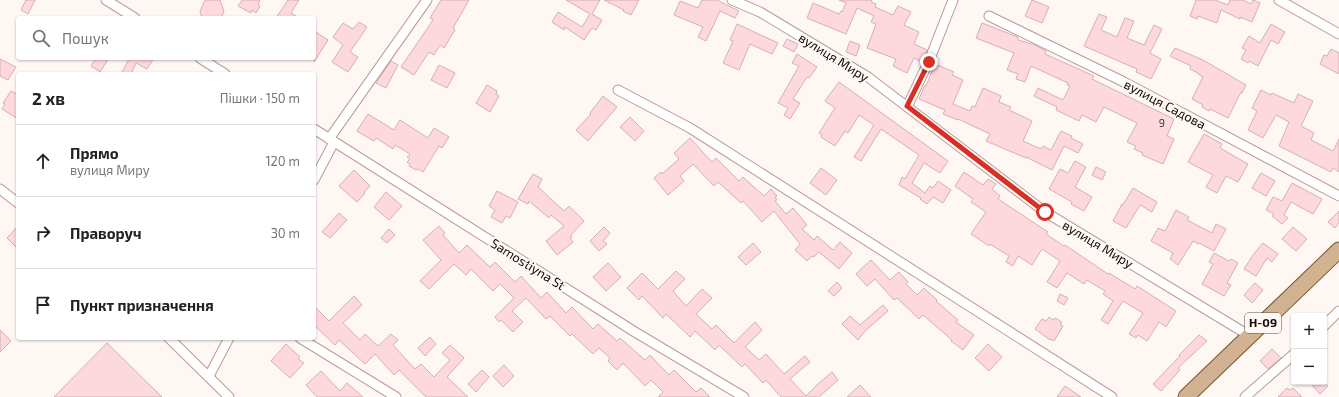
<!DOCTYPE html>
<html lang="uk">
<head>
<meta charset="utf-8">
<style>
	body { margin:0; font-family:"Exo 2",sans-serif; background:#f2f2f2; color:#222 }
	.controls { position:absolute; right:12px; bottom:12px; display:grid; overflow:hidden; border-radius:4px; box-shadow:0 1px 3px #0004 }
	.controls button { width:36px; height:36px; display:grid; place-items:center; padding:0; border:0; border-bottom:1px solid #e0e0e0; background:#fff; color:#222; font:20px sans-serif }
	.stop { position:absolute; width:12px; height:12px; margin:-9px; border:3px solid #d93025; border-radius:50%; background:#fff }
	.stop.end { background:#d93025; border-color:#fff; box-shadow:0 1px 4px #0008 }
	.list { margin:0; padding:0; list-style:none }
	h2 { display:flex; justify-content:space-between; align-items:center; height:52px; margin:0; padding:0 16px; font-size:17px }
	h2 small { font-size:13px; font-weight:400; color:#767676 }
	.list li { display:grid; grid-template-columns:26px 1fr auto; gap:12px; align-items:center; box-sizing:border-box; height:72px; padding:0 16px; border-top:1px solid #e0e0e0 }
	.list b { display:block; font-size:15px; white-space:nowrap }
	.list p { margin:0; font-size:13px; white-space:nowrap; color:#767676 }
	.list em { font-size:13px; font-style:normal; color:#767676 }
	.icon { flex:none; width:22px; height:22px; fill:none; stroke:currentColor; stroke-width:2; stroke-linecap:round; stroke-linejoin:round }
	.map { position:relative; flex:none; width:1339px; height:397px; overflow:hidden }
	.search { position:absolute; background:#fff; box-shadow:0 1px 3px #0004; left:16px; top:16px; width:300px; height:44px; display:flex; align-items:center; gap:10px; box-sizing:border-box; padding:0 14px; border-radius:4px; color:#767676; font-size:15px }
	.panel { position:absolute; background:#fff; box-shadow:0 1px 3px #0004; left:16px; top:72px; width:300px; height:268px; border-radius:4px }
	.map>svg:first-child { display:block }
	.building { fill:#fdd8dd; stroke:#d4b0b5 }
	.lines { fill:none; stroke-linecap:round; stroke-linejoin:round }
	.street-casing { stroke:#bc9a91; stroke-width:11 }
	.primary-casing { stroke:#7a5531; stroke-width:17 }
	.street { stroke:#fff; stroke-width:9 }
	.primary { stroke:#d1b291; stroke-width:15 }
	.route { stroke:#d93025; stroke-width:5 }
	.labels { text-anchor:middle; stroke-width:4; stroke-linejoin:round; paint-order:stroke }
	.number-label { font-size:11px; fill:#4e3c3c }
	.shield { fill:#fef7f4; stroke:#5a504d; stroke-width:1 }
	.shield-label { font-size:12px; font-weight:bold; fill:#130806 }
	.street-label { font-size:13px; fill:#130806; stroke:#fef7f4 }
</style>
</head>
<body>
<div class="map">
<svg width="1339" height="397" viewBox="0 0 1339 397">
	<rect width="100%" height="100%" fill="#fef7f4"/>
	<path class="building" d="M26,0H35L28,14L21,10Z
		M205,0H220L224,11L221,18H202L200,11Z
		M242,0H260L258,4L260,6L256,13L252,10L251,13L238,6Z
		M288,0H299L291,13L299,18H276Z
		M441,0H469L453,28L455,30L444,48L440,45L434,55L429,52L414,75L401,67L433,20L430,18Z
		M566,0H600L592,14L602,20L596,30L592,28L584,40L565,27L564,30L552,22L558,12L582,27L590,14Z
		M604,0H639L631,15L623,11L624,10Z
		M702,0H717L739,11L735,18L720,11L706,41L698,37L703,27L674,15L680,1L698,8Z
		M839,0H872L871,2L876,4L875,7L893,15L898,6L911,12L904,25L919,32L914,44L927,50L922,62L914,58L907,73L893,66L896,59L867,48L876,24L871,22L874,16L857,8L846,34L807,18L813,3L839,14L841,11L842,12L846,3Z
		M1032,0L1049,7L1042,23L1025,16Z
		M1196,0H1215L1228,5L1230,0H1243L1251,4L1253,0L1260,3L1252,22L1240,17V19L1221,10L1217,23L1198,16L1197,19L1190,16Z
		M1099,14L1107,17L1101,30L1117,37L1125,18L1134,21L1127,38L1144,45L1154,25L1162,29L1150,53L1161,59L1151,79L1136,72L1137,69L1084,46Z
		M359,22L367,27L350,52L358,57L348,72L332,62L343,45L333,37L343,23L353,29Z
		M982,23L1018,37V40L1035,45L1046,51L1045,54L1094,76L1092,79L1174,119L1167,136L1174,139L1163,164L1142,155L1143,153L1134,149L1136,146L1127,142L1137,123L1104,107L1096,122L1082,115L1079,121L1056,110L1057,107L1034,96L1038,88L1063,100L1070,86L1067,85L1068,83L1031,66L1025,82L1016,79L1018,74L1007,70L1014,53L976,38Z
		M737,24L778,43L772,54L750,44L739,70L723,63L733,41L730,40Z
		M1271,24L1285,32L1278,44L1271,40L1258,66L1249,61L1248,63L1241,59L1246,50L1242,48L1249,36L1260,43Z
		M314,31L328,40L314,62Z
		M787,39L798,44L794,52L783,46Z
		M850,41L860,45L856,56L846,52Z
		M1175,48L1203,60L1246,85L1242,93L1241,92L1228,118L1210,109L1209,111L1202,107L1203,105L1192,99L1203,77L1198,74V73L1190,69L1191,66L1170,56Z
		M1331,49L1339,53V74L1320,64L1324,55L1327,56Z
		M797,54L817,67L809,78L807,77L793,99L800,103L790,119L784,115L788,108L778,103L799,66L792,63Z
		M96,58H109L100,72L91,66Z
		M127,58H154L147,69L136,63L131,74H121L129,59Z
		M0,59L16,67L8,80L0,76Z
		M391,61L398,65L386,88L376,83Z
		M935,64L954,72L952,75L963,80L953,104L970,111L972,106L975,107L983,88L1001,96L999,102L1011,107L1009,110L1032,121L1023,141L1041,149L1043,146L1051,150L1061,131L1072,136L1071,138L1083,144L1078,153L1064,146L1052,170L1026,157V158L986,141L990,134L958,119V120L943,114L945,110L919,99L925,85L926,86Z
		M439,65L455,73L447,88L431,80Z
		M839,82L948,161L940,173L924,163L912,183L925,193L930,186L933,188L938,181L951,190L943,203L933,197L927,204L920,199L921,198L899,185L902,177L905,179L919,155L881,129L861,161L854,157L874,125L859,115L848,133L845,131L835,146L821,137L822,135L819,133L835,108L825,101Z
		M487,85L497,91L496,94L499,96L490,112L476,103Z
		M1261,90L1271,95L1272,93L1294,103L1298,94L1313,101L1301,126L1314,133L1311,140L1333,151L1339,139V172L1333,168L1331,172L1279,146L1289,122L1276,115L1263,138L1248,130L1257,111L1252,108Z
		M11,91L18,95V119L2,109L5,104L3,103Z
		M603,96L617,107L588,141L576,130L591,114L590,113Z
		M368,114L394,130L400,120L428,138L434,128L449,137L442,148L439,146L423,172L418,169L416,170L409,166L410,164L407,162L410,159L407,157L410,154L395,145L393,149L376,138L374,141L357,131Z
		M630,117L644,131L635,141L620,127Z
		M1204,134L1222,144L1220,148L1248,164L1238,182L1226,176L1217,193L1206,187L1213,175L1188,162Z
		M690,138L712,162L716,158L739,181L743,177L764,196L771,189L777,196L775,197L777,200L775,201L786,214L793,208L807,225L802,229L814,240L817,236L833,250L840,242L852,253L839,269L819,252L814,257L812,256L807,261L795,250L800,244L774,211L762,222L743,201L741,203L718,182L714,186L693,164L680,176L684,181L668,195L654,178L661,172L662,174L679,159L674,153Z
		M1075,161L1086,167L1075,187L1092,197L1084,211L1071,204L1072,202L1049,189L1060,169L1068,173Z
		M1096,167L1106,172L1102,180L1092,175Z
		M821,168L837,180L826,195L810,183Z
		M354,170L370,186L364,192L365,193L357,202L339,186Z
		M964,172L983,185L988,179L996,184L992,189L1000,196L998,199L1048,232L1046,234L1064,246L1065,245L1108,274L1109,273L1135,289L1137,286L1176,311L1166,327L1159,322L1147,341L1138,335L1136,338L1129,334L1143,313L1123,301L1108,324L1101,320L1113,301L1103,294L1105,291L1087,280L1084,284L1067,273L1057,288L1047,282L1060,261L1042,249L1032,265L1018,256L1013,266L1006,262L1009,256L990,244L989,246L971,234L986,212L971,202L973,199L955,186Z
		M1261,173L1275,181L1266,196L1252,188Z
		M533,174L542,179L538,187L564,211L569,206L584,221L571,235L572,237L570,238L573,242L557,255L546,241L564,226L551,215L549,218L529,201L528,204L518,199Z
		M1292,183L1322,199L1313,214L1291,202L1284,215L1288,218L1282,224L1272,216L1274,214L1266,210L1273,197L1282,201Z
		M1133,188L1157,202L1152,212L1140,205L1126,228L1113,221L1122,204L1123,205Z
		M497,191L518,202L510,218L506,216L502,223L491,217L495,210L489,206Z
		M386,192L402,206L389,220L374,207Z
		M1176,210L1189,217L1187,220L1212,233L1216,224L1226,229L1214,251L1199,243L1198,244L1193,241L1178,265L1170,259L1173,253L1151,241L1158,228L1165,231Z
		M1339,211V223L1335,228L1328,222Z
		M339,213L347,220L330,238L322,232Z
		M18,226V249L7,238Z
		M439,226L445,233L443,235L459,253L467,245L490,267L495,262L515,282L521,276L541,298L547,292L566,313L572,307L593,329L598,324L617,341L620,338L645,360L650,355L669,375L674,370L696,392L701,388L710,397H658L663,392L651,380L645,386L623,363L617,370L608,361L610,358L599,348L593,354L572,334L570,336L550,316L546,319L526,298L512,311L523,322L513,332L501,320L499,322L495,317L514,298L500,284L493,291L471,269L466,275L454,264L429,289L420,281L441,260L423,240Z
		M604,227L610,233L603,241L607,244L599,251L590,241Z
		M1293,227L1307,239L1296,251L1282,239Z
		M389,229L395,235L387,243L381,238Z
		M753,243L761,252L746,265L738,257Z
		M1263,243L1278,254L1272,262L1267,258L1256,276L1244,269L1253,255Z
		M1214,253L1229,261L1231,259L1238,263L1227,283L1231,285L1224,296L1202,284L1213,264L1209,262Z
		M871,260L890,280L899,272L908,282L906,284L917,295L924,288L937,300L936,301L958,320L956,322L974,335L963,350L951,341L952,340L923,315L919,319L897,298L894,300L875,279L867,286L856,274Z
		M608,263L621,277L606,291L593,277Z
		M676,271L685,279L673,291L686,306L702,289L712,298L696,314L712,329L716,325L734,343L755,322L762,330L745,347L759,360L766,354L784,374L805,356L810,362L790,379L806,396L818,384L832,372L838,380L819,397H781L766,380L763,383L745,364L742,367L719,345L715,350L695,331L690,337L666,314L663,318L642,296L639,300L627,288L642,273L658,289Z
		M837,282L842,288L834,296L828,291Z
		M1255,283L1263,290L1252,303L1244,295Z
		M1060,294L1068,298L1064,305L1057,301Z
		M354,296L362,305L343,323L360,340L365,334L378,346L391,334L398,340L393,345L415,369L421,364L434,377L450,360L442,353L450,345L464,358L447,377L468,397H426L399,370L394,375L375,354L365,364L339,340L335,345L314,325V306L329,321Z
		M883,305L888,311L865,331L858,340L842,324L850,316L860,325Z
		M1049,317L1053,320L1055,318L1062,322L1060,324L1063,326L1054,341L1050,339V340L1035,329L1042,319L1046,321Z
		M0,330L11,341L0,352Z
		M1199,335L1207,341L1178,368L1180,370L1161,391L1153,384L1180,356L1179,355Z
		M430,337L436,344L425,356L418,348Z
		M107,343L162,397H54Z
		M286,344L300,357L298,359L304,363L290,378L271,361Z
		M988,344L1002,357L989,371L975,358Z
		M1272,349L1281,358L1268,369L1260,361Z
		M504,365L514,376L503,387L493,376Z
		M482,370L489,377L476,392L468,384Z
		M321,371L340,391L347,383L363,397H317L306,385Z
		M1309,382H1324L1328,386L1320,394Z
		M860,385L871,397H847Z
		M1065,386L1081,397H1057Z
		M1287,388L1290,390L1293,388L1302,397H1278Z"/>
	<g class="lines">
		<defs>
			<path id="street" d="M106,0L135,18
				M732,0L760,12L868,77L1045,212L1250,336
				M1279,0L1339,34
				M989,16L1124,82L1339,196
				M200,58L225,74
				M618,90L690,128L1112,397
				M907,107L929,61L953,0
				M314,129L635,332L744,397
				M329,139L427,0
				M314,180L334,142
				M0,189L18,203
				M1324,326L1339,311
				M169,338L229,397
				M300,338L396,397
				M209,376L229,338
				M1245,397L1294,354"/>
			<path id="primary" d="M1186,397L1339,250"/>
		</defs>
		<use href="#street" class="street-casing"/>
		<use href="#primary" class="primary-casing"/>
		<use href="#street" class="street"/>
		<use href="#primary" class="primary"/>
	</g>
	<g class="lines">
		<path class="route" d="M929,62L907,106L1045,212"/>
	</g>
	<g class="labels">
		<g class="number-label">
			<text x="1162" y="127">9</text>
		</g>
		<rect class="shield" x="1245" y="313" width="36" height="20" rx="3"/>
		<g class="shield-label">
			<text x="1263" y="327">Н-09</text>
		</g>
		<g class="street-label">
			<text transform="translate(834 57) rotate(32)" y="5">вулиця Миру</text>
			<text transform="translate(1165 104) rotate(28)" y="5">вулиця Садова</text>
			<text transform="translate(1098 244) rotate(31)" y="5">вулиця Миру</text>
			<text transform="translate(528 264) rotate(32)" y="5">Samostiyna St</text>
		</g>
	</g>
</svg>
<div class="controls">
<button>+</button>
<button>−</button>
</div>
<div class="stop" style="left:1045px;top:212px"></div>
<div class="stop end" style="left:929px;top:62px"></div>
<div class="search"><svg class="icon" aria-label="search" viewBox="0 0 24 24"><circle cx="10" cy="10" r="6"/><path d="M15 15l6 6"/></svg>Пошук</div>
<section class="panel">
<h2>2 хв<small>Пішки · 150 m</small></h2>
<ul class="list">
<li><svg class="icon" aria-label="ahead" viewBox="0 0 24 24"><path d="M12 20V5M6 11l6-6 6 6"/></svg><div><b>Прямо</b><p>вулиця Миру</p></div><em>120 m</em></li>
<li><svg class="icon" aria-label="right" viewBox="0 0 24 24"><path d="M7 20v-9h11M14 6l5 5-5 5"/></svg><div><b>Праворуч</b></div><em>30 m</em></li>
<li><svg class="icon" aria-label="arrive" viewBox="0 0 24 24"><path d="M6 21V4h12l-3 4 3 4H6"/></svg><div><b>Пункт призначення</b></div></li>
</ul>
</section>
</div>
</body>
</html>
